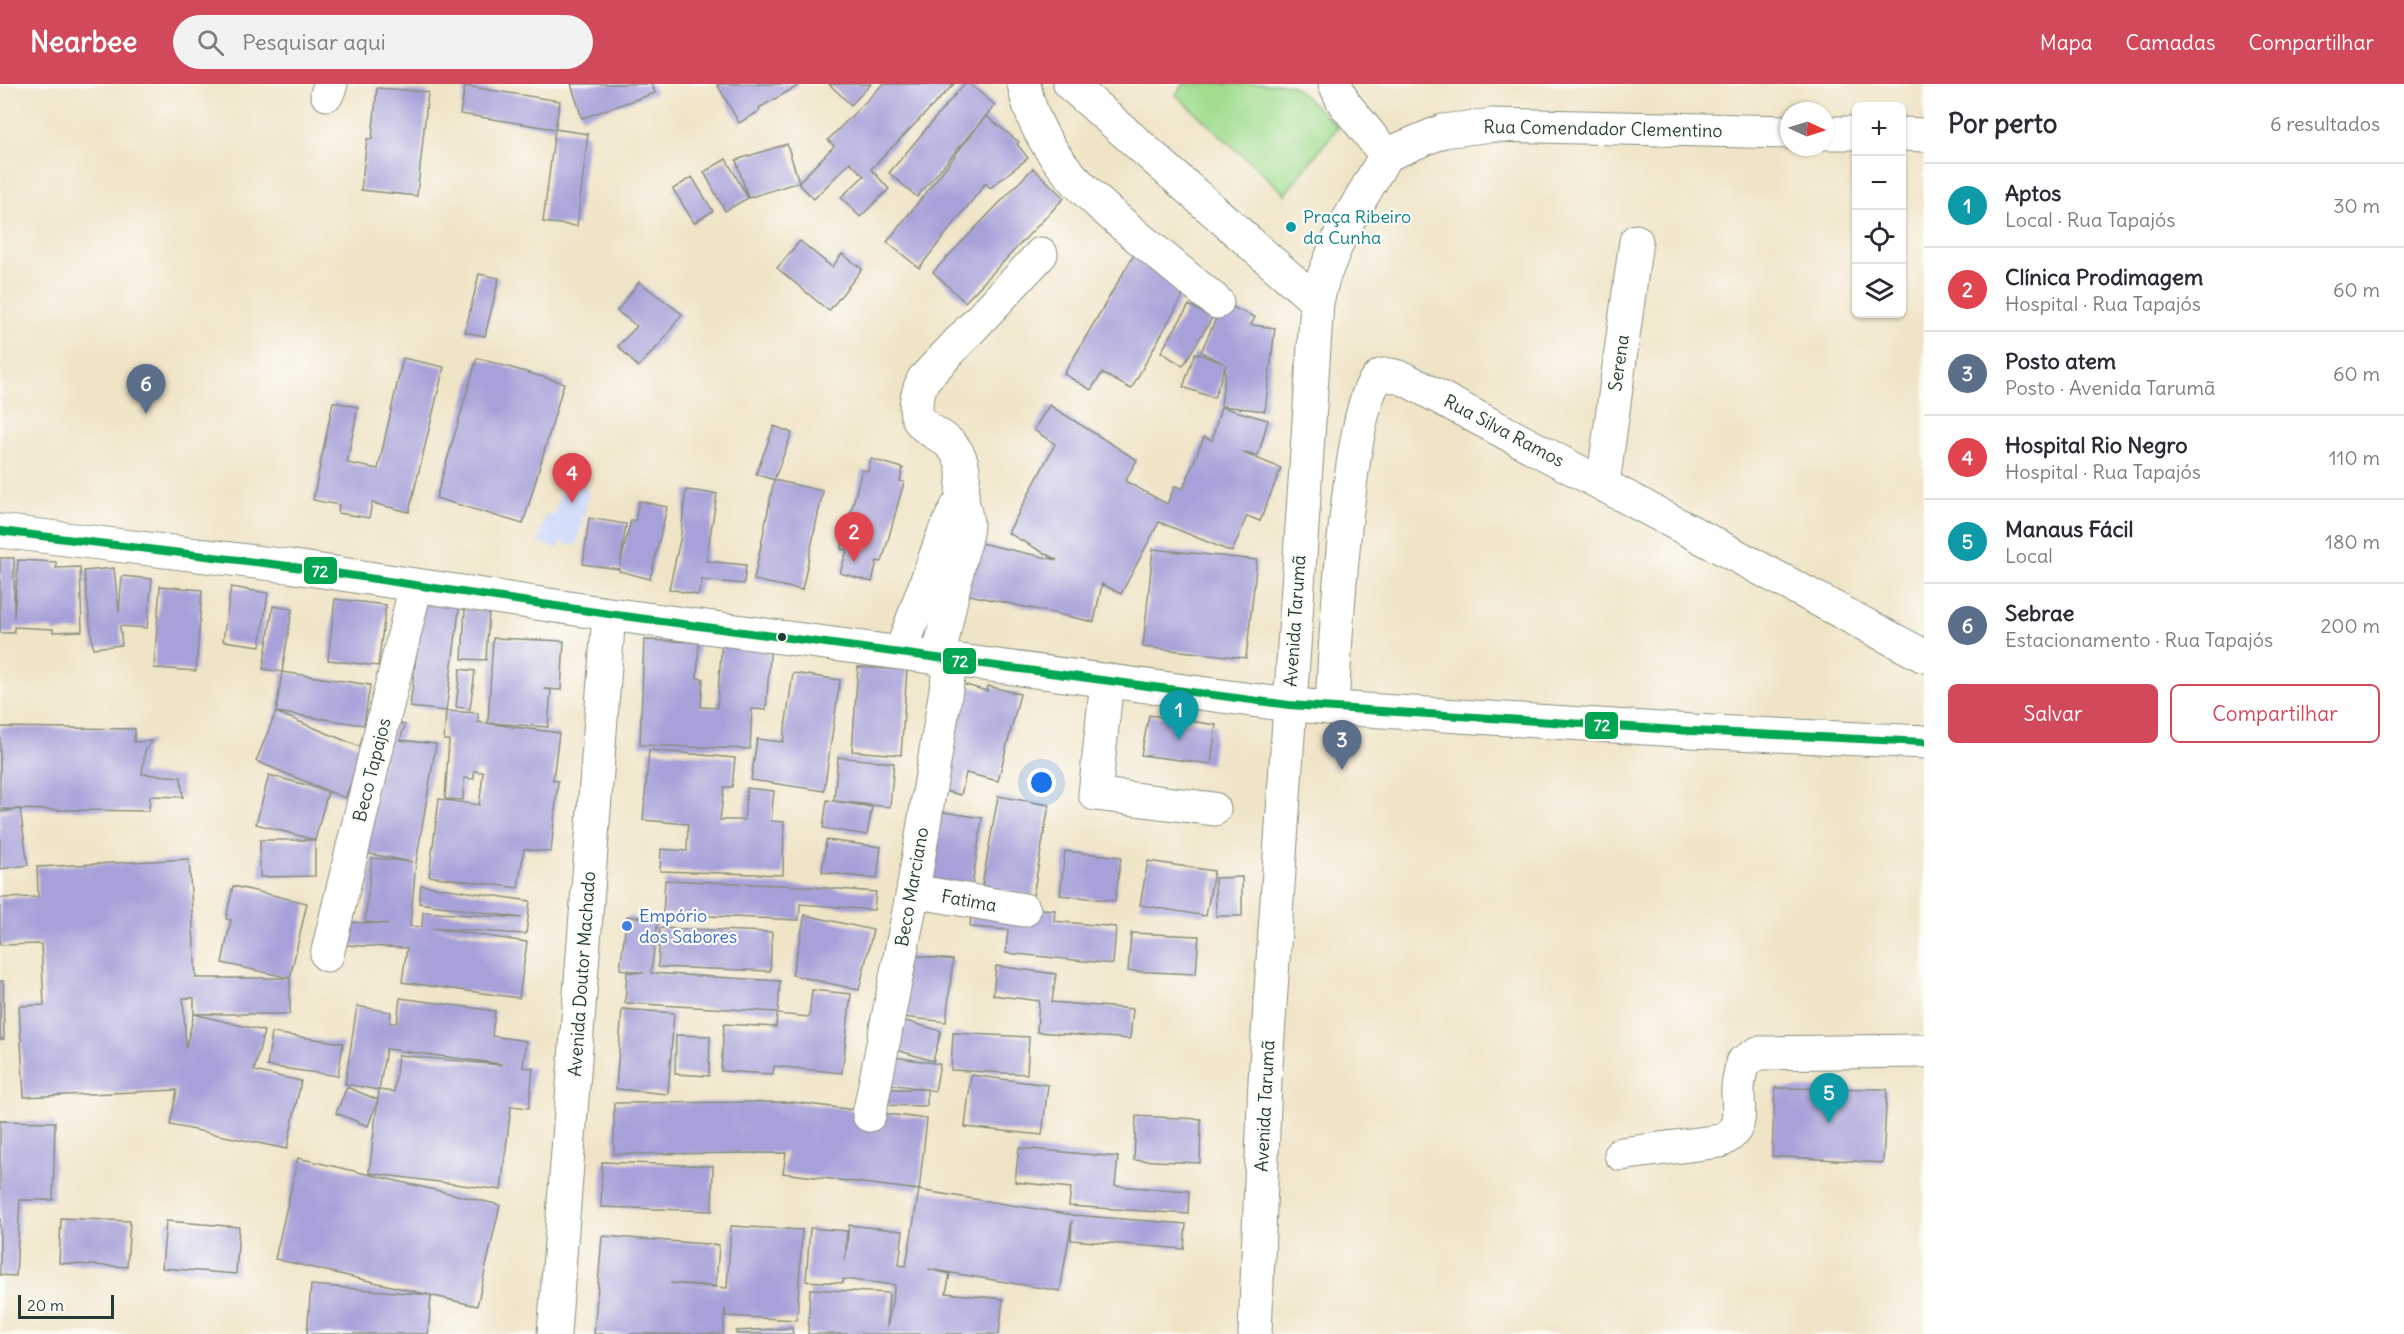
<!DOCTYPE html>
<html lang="pt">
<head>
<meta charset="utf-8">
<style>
	body { margin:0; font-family:Delius,sans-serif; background:#f2f2f3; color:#2b2b33 }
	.controls { position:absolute; right:18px; top:18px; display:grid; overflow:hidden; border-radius:9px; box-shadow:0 2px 4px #0004 }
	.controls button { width:54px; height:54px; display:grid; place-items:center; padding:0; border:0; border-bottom:2px solid #e1e1e2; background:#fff; color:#2b2b33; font:30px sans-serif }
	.compass { position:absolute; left:1780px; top:18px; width:54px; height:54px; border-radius:50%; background:#fff; box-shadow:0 2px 4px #0004; rotate:94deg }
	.scale { position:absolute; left:18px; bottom:15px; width:96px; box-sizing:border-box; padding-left:6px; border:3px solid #1f3d34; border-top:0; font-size:16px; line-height:21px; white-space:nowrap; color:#1f3d34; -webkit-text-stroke:4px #fdfcf7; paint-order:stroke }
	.you { position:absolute; left:1042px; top:699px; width:21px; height:21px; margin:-15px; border:4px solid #fff; border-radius:50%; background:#1a73e8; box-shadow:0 0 0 9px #1a73e833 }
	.badge { display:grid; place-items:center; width:39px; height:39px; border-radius:50%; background:#d1495b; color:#fff; font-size:20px; font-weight:700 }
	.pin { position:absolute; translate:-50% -50px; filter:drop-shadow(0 2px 3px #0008) }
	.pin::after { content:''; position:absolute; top:32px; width:21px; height:18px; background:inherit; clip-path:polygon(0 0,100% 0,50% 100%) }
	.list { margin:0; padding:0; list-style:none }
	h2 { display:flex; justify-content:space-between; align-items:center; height:78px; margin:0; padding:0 24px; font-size:26px }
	h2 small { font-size:20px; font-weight:400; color:#7c7c81 }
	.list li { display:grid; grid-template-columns:39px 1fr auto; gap:18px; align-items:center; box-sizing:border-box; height:84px; padding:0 24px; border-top:2px solid #e1e1e2 }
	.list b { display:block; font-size:22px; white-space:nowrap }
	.list p { margin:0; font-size:20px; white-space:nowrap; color:#7c7c81 }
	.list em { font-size:20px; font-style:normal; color:#7c7c81 }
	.actions { display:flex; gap:12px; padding:18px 24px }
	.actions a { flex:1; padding:14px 0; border:2px solid #d1495b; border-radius:9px; text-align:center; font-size:21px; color:#d1495b }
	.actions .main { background:#d1495b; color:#fff }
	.icon { flex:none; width:33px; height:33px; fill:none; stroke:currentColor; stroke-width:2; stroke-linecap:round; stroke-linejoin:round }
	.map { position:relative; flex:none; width:1924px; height:1250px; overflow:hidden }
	header { display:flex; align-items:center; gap:36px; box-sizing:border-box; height:84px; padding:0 30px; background:#d1495b; color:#fff }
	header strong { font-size:28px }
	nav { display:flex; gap:33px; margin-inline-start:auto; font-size:21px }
	.search { width:420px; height:54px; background:#f2f2f3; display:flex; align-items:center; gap:15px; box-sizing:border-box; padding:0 21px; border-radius:33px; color:#7c7c81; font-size:22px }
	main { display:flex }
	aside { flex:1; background:#fff }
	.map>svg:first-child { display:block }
	.built { fill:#cedafa }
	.green { fill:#a2dd90; stroke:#608d62; stroke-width:1.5 }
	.building { fill:#a7a0d9; fill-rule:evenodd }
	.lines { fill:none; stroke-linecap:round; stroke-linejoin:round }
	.minor-casing { stroke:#88907e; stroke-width:35 }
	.major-casing { stroke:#88907e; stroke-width:35 }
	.minor { stroke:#fff; stroke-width:33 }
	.major { stroke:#fff; stroke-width:33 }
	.bus-1-casing { stroke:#fdfcf7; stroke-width:12 }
	.bus-1 { stroke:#00a651; stroke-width:8 }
	.culture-dot { fill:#0f9aa8; stroke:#fdfcf7; stroke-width:2 }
	.bus-dot { fill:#1f3d34; stroke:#fdfcf7; stroke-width:2 }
	.shop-dot { fill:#3f7fe0; stroke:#fdfcf7; stroke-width:2 }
	.labels { text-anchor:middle; stroke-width:4.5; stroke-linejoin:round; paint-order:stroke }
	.street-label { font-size:18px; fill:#1f3d34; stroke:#fdfcf7 }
	.culture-label { font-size:18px; fill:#0d838f; stroke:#fdfcf7; text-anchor:start }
	.shop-label { font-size:18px; fill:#366cbe; stroke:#fdfcf7; text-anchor:start }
	.line-badge { stroke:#fdfcf7; stroke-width:2 }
	.badge-label { font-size:16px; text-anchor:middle; font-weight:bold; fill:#fff }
</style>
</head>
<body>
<header>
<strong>Nearbee</strong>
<div class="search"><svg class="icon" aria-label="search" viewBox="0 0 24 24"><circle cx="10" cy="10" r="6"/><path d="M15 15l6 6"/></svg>Pesquisar aqui</div>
<nav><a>Mapa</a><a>Camadas</a><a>Compartilhar</a></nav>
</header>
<main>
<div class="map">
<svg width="1924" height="1250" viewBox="0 0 1924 1250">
	<rect width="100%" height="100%" fill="#fdfcf7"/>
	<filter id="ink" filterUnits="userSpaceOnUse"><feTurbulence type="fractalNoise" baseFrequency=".0167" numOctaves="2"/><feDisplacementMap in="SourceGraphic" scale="12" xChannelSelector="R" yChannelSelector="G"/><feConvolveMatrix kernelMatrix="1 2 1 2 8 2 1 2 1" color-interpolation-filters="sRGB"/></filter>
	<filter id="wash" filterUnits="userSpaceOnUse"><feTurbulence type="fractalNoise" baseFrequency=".008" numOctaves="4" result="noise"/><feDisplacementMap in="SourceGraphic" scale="24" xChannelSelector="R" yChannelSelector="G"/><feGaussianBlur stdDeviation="1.35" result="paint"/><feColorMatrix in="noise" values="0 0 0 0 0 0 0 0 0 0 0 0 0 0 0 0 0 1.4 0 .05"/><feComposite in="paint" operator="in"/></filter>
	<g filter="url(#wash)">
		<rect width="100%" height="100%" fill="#f0e4c7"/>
		<path class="built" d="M567,380L588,384L584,404L589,408L576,463L561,457L558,465L538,459L546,430L554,432Z"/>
		<path class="green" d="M1184,0H1291L1338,43L1285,110L1176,11Z"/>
		<g id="blocks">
			<path class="building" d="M571,0H652L655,9L582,34Z
				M717,0H801L759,24L760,27L739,39Z
				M829,0H871L851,21Z
				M883,0H954L871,85L889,105L860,133L841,113L864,92L850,78L814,115L798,99L799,98L748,114L736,76L787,60L799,98L834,62L828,56Z
				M964,0H970L995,21L917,113L889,89Z
				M465,2L560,17L555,45L588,50L577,142L543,138L555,45L460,30Z
				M377,4L428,8L417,112L361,106L367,55H372Z
				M986,32L1019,58L1017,60L1028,74L990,104L986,99L919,184L887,158Z
				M726,75L748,114L725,127L704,88Z
				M1033,84L1064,114L965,218L933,188Z
				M692,93L713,127L694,139L673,105Z
				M800,157L832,183L842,170L862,185L829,227L777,184Z
				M1135,169L1190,199L1131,305L1102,289L1091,306L1064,290Z
				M479,190L499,194L485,252L465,248Z
				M639,198L682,230L661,259L638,283L618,262L637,242L617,227Z
				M1223,219L1255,233L1251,241L1275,244L1265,327L1221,322L1226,280L1214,314L1183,303L1195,269L1223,279L1201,268Z
				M1189,221L1212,234L1183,282L1161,268Z
				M403,274L444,283L409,428L372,419L369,434L338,429L339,421L313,416L333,318L358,323L347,379L378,385Z
				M477,274L564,299L523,440L436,414Z
				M1049,321L1137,376L1125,397L1167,420L1175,402L1183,405L1204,353L1212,356L1221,323L1268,336L1258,372L1241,368L1281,384L1260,437L1247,432L1232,468L1159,438L1121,510L1102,500L1094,538L960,509L971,457L1057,476L1008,449L1055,360L1034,346Z
				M774,342L792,349L774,396L756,390Z
				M871,375L903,384L900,397L904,398L882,478L877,477L872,498L840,489L847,466L841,465L862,386L868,387Z
				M774,396L823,407L802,506L754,496Z
				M686,406L717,410L706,477L746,481L744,500L702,496L698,511L669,505L680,456Z
				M639,417L667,423L650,495L619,487V485L583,480L589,434L626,440L620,481L631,436L635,437Z
				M1153,465L1257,476L1246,574L1143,563Z
				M0,474H14V534L18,476L56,478V484L80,483L82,547L53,548V545L14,543V549H0Z
				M114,484L119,528L122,492L152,495L147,544L120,542L122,561L93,564L84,487Z
				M160,502L202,506L196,587L154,584Z
				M231,503L268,509L260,562L223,557Z
				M423,514L460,519L446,627L410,623Z
				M335,515L386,521L378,582L328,576Z
				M273,522L292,525L282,588L263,585Z
				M465,525L489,526L486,576L462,575Z
				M493,554L564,557L561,606L544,605L551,606L548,643L488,639Z
				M722,555L771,559L766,626L752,625L750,665L640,661L644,556L699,558L697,594L703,595L701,623L717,624Z
				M858,583L907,586L901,671L852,667Z
				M460,585L475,587L470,625L456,623Z
				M282,588L370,601L364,641L276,628Z
				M793,589L840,596L824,707L751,696L757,655L783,658Z
				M948,596L987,607L988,602L1020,610L998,697L966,689L961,711L921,701Z
				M446,627L478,629V638L559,649L553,696L558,697L551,768L524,765L518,804L429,792L439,715L479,721L481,707L483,688L474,687V695L464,694L463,716L445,715L449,656H444Z
				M276,628L365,665L345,714L328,707L315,756L256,740L269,691L328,707L256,677Z
				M1149,631L1216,641L1211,680L1141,671Z
				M393,638L405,641L400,656L436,660L416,779L410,842L422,843L423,828L522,834L419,819L421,801L530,817L526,850L431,844L527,858L519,914L402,898L407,864L345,861L347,838L388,840L365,838L372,774L412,778L359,768Z
				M0,643L135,645L134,658L152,657L145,667L142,690L181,693L183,713L150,712L149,727L0,725Z
				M649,666L735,674L732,703H724L720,736H744L747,704L774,707L771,737L784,738L783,791L660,787L661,765L687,767L688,740L643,736Z
				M838,673L894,679L890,723L834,717Z
				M998,712L1049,721L1033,812L982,802Z
				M827,716L872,723L867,751L823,744Z
				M918,724L982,734L972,803L908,793Z
				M20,725L28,781L0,785V728Z
				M260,756H315V792L260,793Z
				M826,756L881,763L877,795L822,788Z
				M1065,767L1121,773L1115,817L1060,811Z
				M189,775L196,894H290L222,879L231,836L226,835L233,802L307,819L290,894V930H194L264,947L254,987L301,997L287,1065L170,1041L177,1006L24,1013L19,922L44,921L41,860L0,861V814L38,813L37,783ZM183,914H194V930L186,964Z
				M1148,777L1214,787L1206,832L1140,821Z
				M1242,793V832H1216L1215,794Z
				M665,796L801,802L876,808L874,826L800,820L799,836L663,830Z
				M972,820L1055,826L1054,837L1116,843L1113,880L1006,869L1008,846L970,843Z
				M805,831L873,846L859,906L792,891Z
				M627,832L658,836L651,889L780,897L778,928L625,919L627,888L644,889L620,885Z
				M660,844L772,848L770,887L658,883Z
				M1131,849L1199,852L1196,890L1128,887Z
				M892,869L953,876L946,938L885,931L941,947L933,977L877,960Z
				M996,882L1056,890L1052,918L1133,925L1130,955L1037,948L1039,917L993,911Z
				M0,897H3L4,955H0Z
				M812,906L851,910L842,989L774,982L773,990L721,987L724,940L776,943L777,930L809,933Z
				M400,914L495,927L492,952L526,957L523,983L533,984L529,1024L511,1022L501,1106L369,1089L379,1006L345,1000L357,922L391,928L390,939H397ZM386,965L501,980V981L398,971L394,1008L379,1006Z
				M622,925L674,929L668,1010L616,1005Z
				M272,949L343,959L338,992L267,982Z
				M953,949L1029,953L1027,990L951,986Z
				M676,951L710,952L709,992L675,990Z
				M876,970L940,980L935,1007L872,997Z
				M971,991L1048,1001L1042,1051L965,1043Z
				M347,1003L378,1016L368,1042L336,1029Z
				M1775,1004L1887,1005L1883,1079L1772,1072Z
				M873,1005H927V1022L872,1021Z
				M792,1018L927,1035L919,1106L1073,1131L1186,1140L1184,1165L1071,1156L1072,1136L1060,1207L928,1185L950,1190L946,1209L1003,1215L999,1250H808L810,1205L889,1209L887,1244L895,1201L843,1195V1199L806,1197L810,1144L847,1147L845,1178L849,1141L903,1147L899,1181L906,1182L919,1106L783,1089L786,1069L614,1070V1019Z
				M1136,1032L1201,1035L1200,1079L1134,1076Z
				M0,1037L55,1038L53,1116H20L16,1192L0,1191Z
				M1019,1064L1118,1073L1115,1102L1189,1107L1188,1130L1069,1122L1071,1104L1015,1098Z
				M298,1074L500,1121L477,1222L275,1175Z
				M602,1078L713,1082L712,1127L601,1123Z
				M61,1134L130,1137L127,1183L59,1179Z
				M166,1137L239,1143L236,1190L162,1184Z
				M731,1142L802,1146L797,1236L726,1232L725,1224L723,1250H594L602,1152L719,1161L716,1202L670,1199L727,1204Z
				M311,1201L431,1211L428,1250H307Z
				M792,1244L793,1250H736V1247Z"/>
		</g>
	</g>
	<g filter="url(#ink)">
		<use href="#blocks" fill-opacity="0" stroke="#88907e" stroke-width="1.5"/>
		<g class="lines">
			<defs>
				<path id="minor" d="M1024,0C1036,69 1089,112 1139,154C1165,175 1191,197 1217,218
					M1070,0L1317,218
					M1335,0L1344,19L1386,71
					M327,10L331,0
					M1603,400L1636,157
					M0,447L288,482L609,530L1289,621L1692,647L1924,658
					M901,568L944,449L957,423
					M939,573C945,542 952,510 959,479C962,467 967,451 967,439C966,430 962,421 962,412C962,401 965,391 962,380C950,337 897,357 923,296L1041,170
					M1107,596L1095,710L1214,725
					M1332,625C1334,578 1348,313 1379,293C1386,288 1397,293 1405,295L1924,572
					M913,807L1024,826
					M327,871L416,501
					M869,1031L913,807L951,575
					M1621,1070L1720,1057C1746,1045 1737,1026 1738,1003C1739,995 1741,987 1742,979L1758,969L1924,967
					M554,1250L609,530"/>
				<path id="major" d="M1825,49H1856
					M1902,50L1924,51
					M1255,1250L1265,996L1317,218L1323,194L1342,147L1386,71L1443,47L1492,41L1789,48"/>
			</defs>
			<use href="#minor" class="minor-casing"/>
			<use href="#major" class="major-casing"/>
			<use href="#minor" class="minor"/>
			<use href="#major" class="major"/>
			<defs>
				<path id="bus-1" d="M0,447L288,482L609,530L1289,621L1692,647L1924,658"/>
			</defs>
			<use href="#bus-1" class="bus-1-casing"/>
			<use href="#bus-1" class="bus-1"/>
		</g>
	</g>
	<circle class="culture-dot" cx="1291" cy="143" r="6"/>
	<circle class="bus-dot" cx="782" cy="553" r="5"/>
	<circle class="shop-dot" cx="627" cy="842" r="6"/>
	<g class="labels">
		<g class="street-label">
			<text transform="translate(1603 45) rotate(1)" y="6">Rua Comendador Clementino</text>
			<text transform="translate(1619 279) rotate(-82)" y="6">Serena</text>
			<text transform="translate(1504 347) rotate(28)" y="6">Rua Silva Ramos</text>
			<text transform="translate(1295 537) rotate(-86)" y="6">Avenida Tarumã</text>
			<text transform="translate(372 686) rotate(-76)" y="6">Beco Tapajos</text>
			<text transform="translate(912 803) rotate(-80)" y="6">Beco Marciano</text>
			<text transform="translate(969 817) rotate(10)" y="6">Fatima</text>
			<text transform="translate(582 890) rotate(-86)" y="6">Avenida Doutor Machado</text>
			<text transform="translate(1265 1022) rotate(-87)" y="6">Avenida Tarumã</text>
		</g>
		<g class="culture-label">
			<text x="1303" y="139">Praça Ribeiro<tspan x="1303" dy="21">da Cunha</tspan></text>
		</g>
		<g class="shop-label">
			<text x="639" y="838">Empório<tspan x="639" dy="21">dos Sabores</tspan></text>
		</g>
	</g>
	<g class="line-badge">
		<rect x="303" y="472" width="35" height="29" rx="6" fill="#00a651"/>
		<rect x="942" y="563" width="35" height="28" rx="6" fill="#00a651"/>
		<rect x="1584" y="627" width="35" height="29" rx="6" fill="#00a651"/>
	</g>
	<g class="badge-label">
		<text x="320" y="493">72</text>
		<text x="960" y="583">72</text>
		<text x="1602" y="647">72</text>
	</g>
</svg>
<div class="controls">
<button>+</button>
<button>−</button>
<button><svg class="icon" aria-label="locate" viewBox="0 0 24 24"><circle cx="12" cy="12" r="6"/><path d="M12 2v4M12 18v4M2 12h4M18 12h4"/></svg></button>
<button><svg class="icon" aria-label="layers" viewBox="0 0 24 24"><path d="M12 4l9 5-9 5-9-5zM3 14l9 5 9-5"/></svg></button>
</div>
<svg class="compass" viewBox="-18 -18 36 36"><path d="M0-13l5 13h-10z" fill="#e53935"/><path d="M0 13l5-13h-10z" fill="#7c7c81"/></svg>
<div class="scale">20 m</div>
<div class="you"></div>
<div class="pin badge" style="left:1179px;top:656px;background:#0f9aa8">1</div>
<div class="pin badge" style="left:854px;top:478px;background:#e0444e">2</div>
<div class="pin badge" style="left:1342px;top:686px;background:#5c6f8a">3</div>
<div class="pin badge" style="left:572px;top:419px;background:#e0444e">4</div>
<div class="pin badge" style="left:1829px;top:1039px;background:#0f9aa8">5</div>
<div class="pin badge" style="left:146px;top:330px;background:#5c6f8a">6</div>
</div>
<aside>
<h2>Por perto<small>6 resultados</small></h2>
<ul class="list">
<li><span class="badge" style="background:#0f9aa8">1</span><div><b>Aptos</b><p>Local · Rua Tapajós</p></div><em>30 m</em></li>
<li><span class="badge" style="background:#e0444e">2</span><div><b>Clínica Prodimagem</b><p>Hospital · Rua Tapajós</p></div><em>60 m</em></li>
<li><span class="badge" style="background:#5c6f8a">3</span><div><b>Posto atem</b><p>Posto · Avenida Tarumã</p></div><em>60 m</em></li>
<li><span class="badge" style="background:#e0444e">4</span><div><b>Hospital Rio Negro</b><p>Hospital · Rua Tapajós</p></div><em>110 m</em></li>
<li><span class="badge" style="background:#0f9aa8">5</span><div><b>Manaus Fácil</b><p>Local</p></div><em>180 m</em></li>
<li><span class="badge" style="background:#5c6f8a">6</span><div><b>Sebrae</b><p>Estacionamento · Rua Tapajós</p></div><em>200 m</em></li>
</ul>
<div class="actions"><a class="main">Salvar</a><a>Compartilhar</a></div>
</aside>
</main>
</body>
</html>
